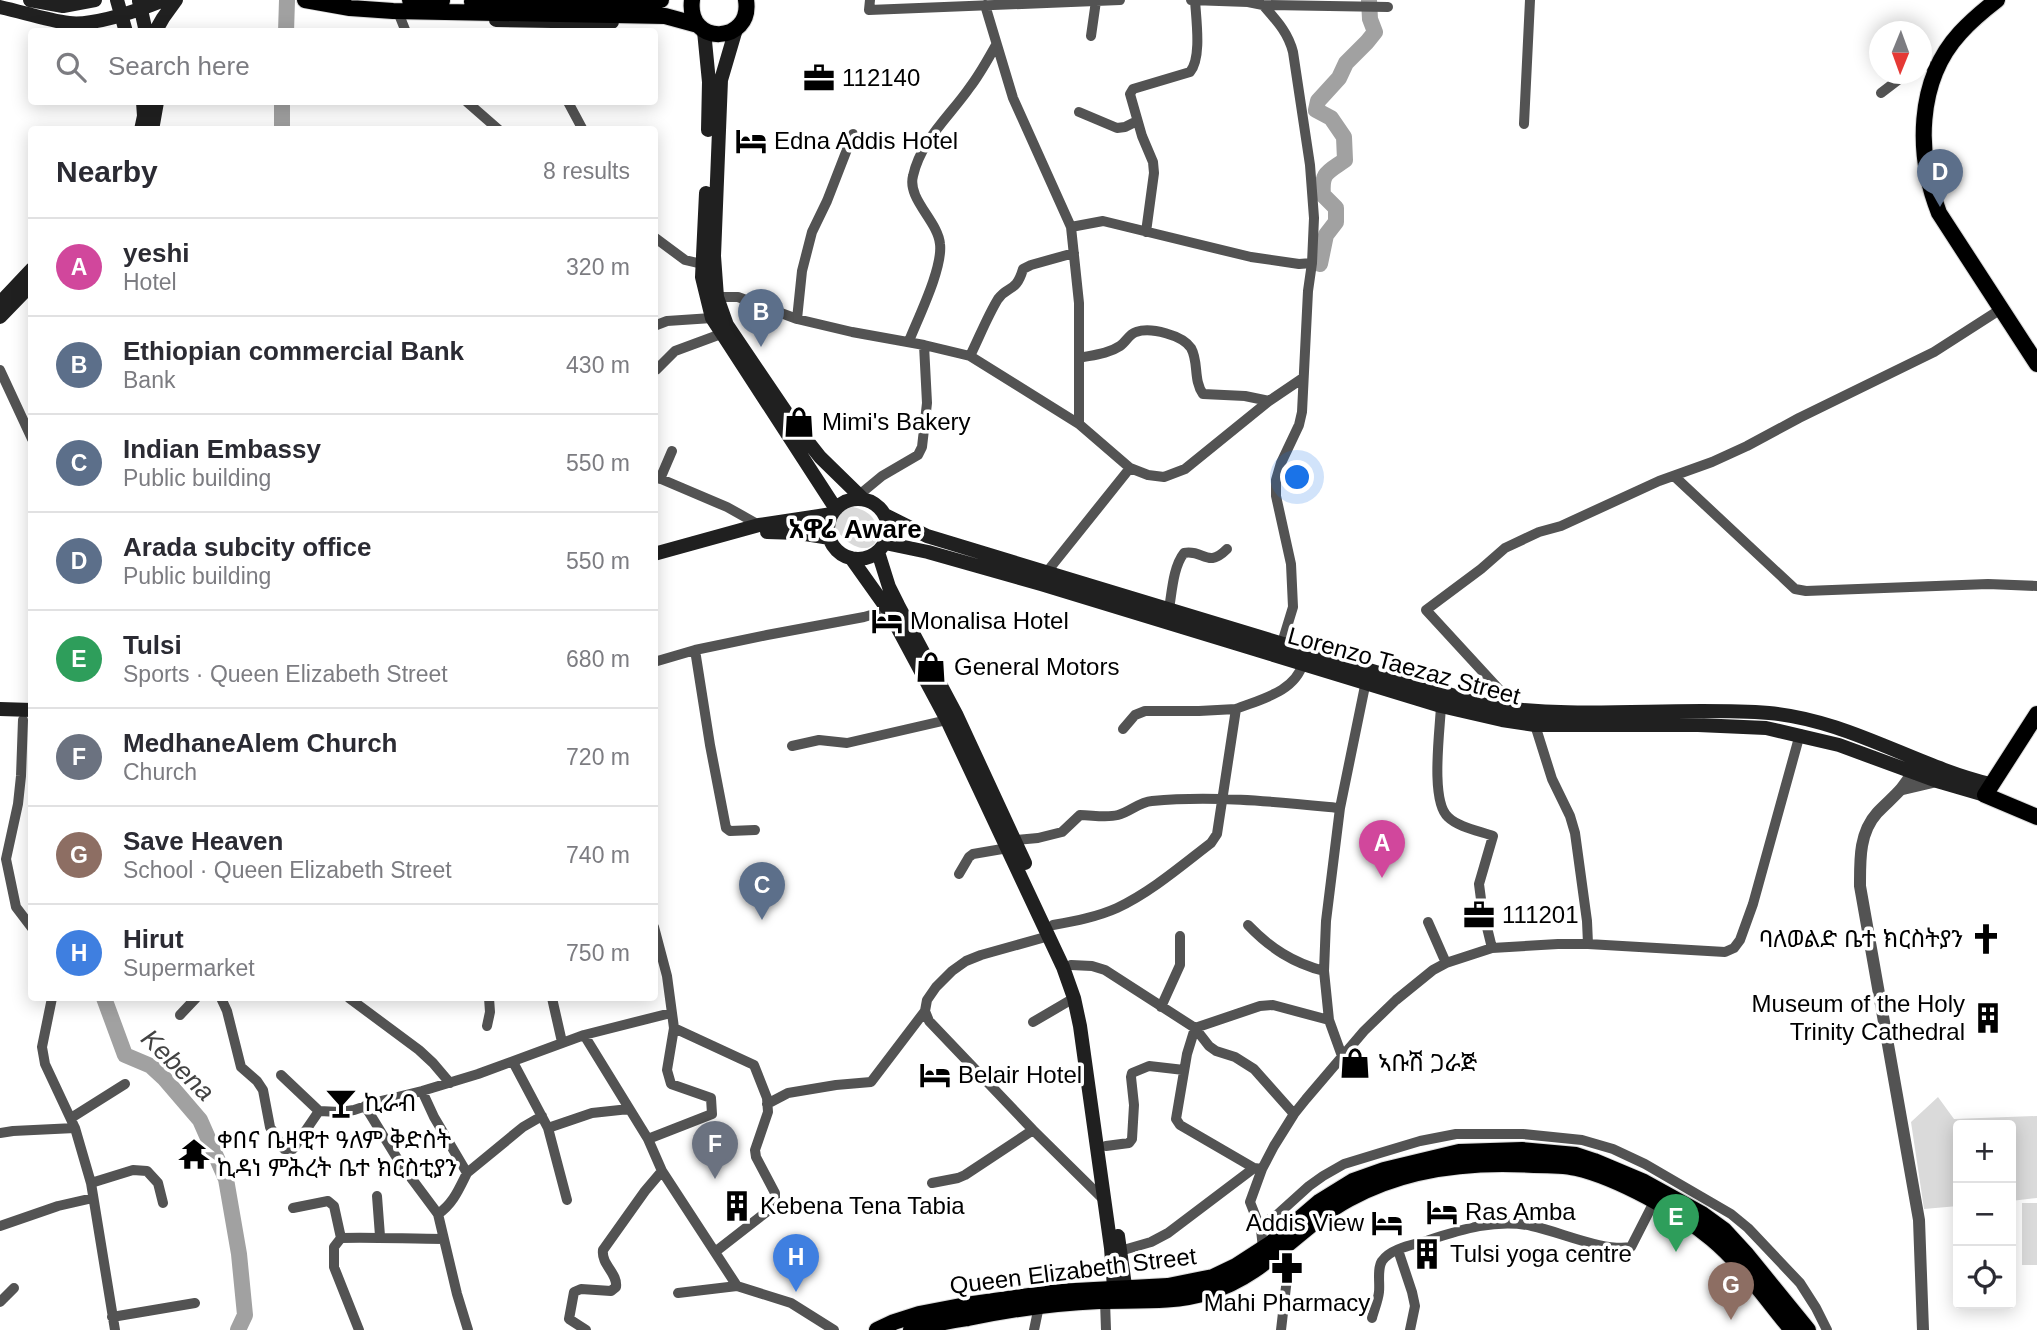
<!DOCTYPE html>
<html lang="en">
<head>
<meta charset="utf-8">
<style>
	body { margin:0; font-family:Helvetica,"Noto Sans Ethiopic",sans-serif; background:#f7f7f7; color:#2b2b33 }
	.controls { position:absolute; right:21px; bottom:21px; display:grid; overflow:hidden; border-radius:7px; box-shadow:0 4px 18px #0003 }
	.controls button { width:63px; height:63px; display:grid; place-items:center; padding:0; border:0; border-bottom:2px solid #e1e1e2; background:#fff; color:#2b2b33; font:35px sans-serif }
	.compass { position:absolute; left:1869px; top:21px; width:63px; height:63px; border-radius:50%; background:#fff; box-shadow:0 4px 18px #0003; rotate:181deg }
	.you { position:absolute; left:1298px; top:478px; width:24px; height:24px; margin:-18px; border:5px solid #fff; border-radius:50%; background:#1a73e8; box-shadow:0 0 0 10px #1a73e833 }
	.badge { display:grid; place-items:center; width:46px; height:46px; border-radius:50%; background:#000; color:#fff; font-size:23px; font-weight:700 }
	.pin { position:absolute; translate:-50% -58px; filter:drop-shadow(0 2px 4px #0008) }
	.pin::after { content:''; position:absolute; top:37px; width:24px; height:21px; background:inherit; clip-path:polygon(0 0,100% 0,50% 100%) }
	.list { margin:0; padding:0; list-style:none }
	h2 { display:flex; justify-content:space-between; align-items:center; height:91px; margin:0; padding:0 28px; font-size:30px }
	h2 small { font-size:23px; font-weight:400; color:#7c7c81 }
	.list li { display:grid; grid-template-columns:46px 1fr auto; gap:21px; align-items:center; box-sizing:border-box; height:98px; padding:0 28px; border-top:2px solid #e1e1e2 }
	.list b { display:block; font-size:26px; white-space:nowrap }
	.list p { margin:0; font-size:23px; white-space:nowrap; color:#7c7c81 }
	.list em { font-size:23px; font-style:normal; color:#7c7c81 }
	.icon { flex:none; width:38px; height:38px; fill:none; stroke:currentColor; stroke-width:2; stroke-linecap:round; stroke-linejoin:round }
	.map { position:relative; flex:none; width:2037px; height:1330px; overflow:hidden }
	.search { position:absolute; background:#fff; box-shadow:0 4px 18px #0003; left:28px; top:28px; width:630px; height:77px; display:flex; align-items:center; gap:18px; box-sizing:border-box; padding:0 24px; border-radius:7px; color:#7c7c81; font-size:26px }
	.panel { position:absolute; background:#fff; box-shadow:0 4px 18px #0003; left:28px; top:126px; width:630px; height:875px; border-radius:7px }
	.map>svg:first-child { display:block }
	.green { fill:#dadada }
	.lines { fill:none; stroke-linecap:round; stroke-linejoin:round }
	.river { stroke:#a1a1a1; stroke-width:16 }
	.primary-casing { stroke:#dbdbdb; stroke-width:18 }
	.minor { stroke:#535353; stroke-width:10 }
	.tertiary { stroke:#535353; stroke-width:12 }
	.secondary { stroke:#202020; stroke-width:14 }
	.primary { stroke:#000; stroke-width:16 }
	.labels { text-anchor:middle; stroke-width:7; stroke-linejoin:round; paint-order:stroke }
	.poi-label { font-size:24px; fill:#000; stroke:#fff; text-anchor:start }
	.street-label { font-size:24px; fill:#000; stroke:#fff }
	.neighbourhood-label { font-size:26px; font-weight:bold; fill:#000; stroke:#fff }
	.water-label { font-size:26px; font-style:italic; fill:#424242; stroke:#fff }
</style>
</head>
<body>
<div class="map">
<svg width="2037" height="1330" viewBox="0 0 2037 1330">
	<rect width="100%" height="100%" fill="#fff"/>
	<path class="green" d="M853,507C860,509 867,511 872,517C880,527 881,546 866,548C848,550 819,518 842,508C845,507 849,507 853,507Z
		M1938,1097L1954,1119L2037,1116V1198L2011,1201V1125H1958V1206L1924,1209L1911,1122Z
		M2022,1203H2037V1265H2022Z"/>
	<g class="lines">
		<path class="river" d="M286,32L287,0
			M282,130V102
			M1320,264L1326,235L1336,222V208L1323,195C1321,172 1328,172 1345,160L1344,137L1331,118L1316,110L1318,101L1339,78L1346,63L1367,42L1375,32L1370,19L1369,0
			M104,998L125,1055L151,1066L164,1078L200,1120L226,1179L239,1254L245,1315L238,1330"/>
		<defs>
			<path id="primary" d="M305,0L350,8L393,11L665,16L698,25
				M410,0L442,1
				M692,0C686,47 753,44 746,0
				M1997,0C1984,10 1971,21 1960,33C1916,81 1916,155 1939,213L2037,364
				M472,2L632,3L661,0
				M2037,714L1985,795L2037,817
				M877,1330L894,1322L919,1314L966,1305L1057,1292L1168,1286L1213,1277L1236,1266L1270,1244L1319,1202L1353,1181L1384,1170L1459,1152L1522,1150L1576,1155L1594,1161L1644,1182L1702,1214L1724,1230L1747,1255L1808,1330
				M911,1330C929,1324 949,1321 968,1318C1011,1309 1055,1303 1099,1301C1135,1300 1174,1303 1209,1292C1265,1276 1299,1226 1349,1199C1405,1168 1471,1161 1534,1165C1548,1165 1563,1165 1576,1168C1616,1177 1680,1212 1712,1239C1743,1265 1766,1299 1792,1330"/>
		</defs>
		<use href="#primary" class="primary-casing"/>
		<path class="minor" d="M870,0L869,10L1120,0
			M1191,0L1248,2L1263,5L1388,7
			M985,5L1013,98L1071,227L1079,303V424
			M1263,5C1276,20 1288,32 1293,52L1310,165L1314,218L1312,263L1308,291L1302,412L1299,425L1281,463L1276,480V496L1291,564L1293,607L1282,643
			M400,17L406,32
			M1091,36L1096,1
			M1922,62L1936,70
			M1881,93L1898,80L1901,74
			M467,102L499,130
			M568,102L583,130
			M1079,112L1117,128L1125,127L1137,121
			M1524,124L1530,0
			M1071,227L1103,221L1251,257L1299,264L1312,263
			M1146,232L1154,173L1153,162L1142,136L1130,94L1133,89L1190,72C1202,58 1196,19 1195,0
			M654,237L685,260L702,264
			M717,297H738L797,319L852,332L924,345L970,356L1079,424L1130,468L1148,475L1164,477L1185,469L1269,401L1303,378
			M797,319L802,271L812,232L827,201L853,134
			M654,326L667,321L712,318
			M909,341C918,318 943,268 940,244C938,221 907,199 913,176C921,140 950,116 970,87C980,74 988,59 996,45
			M970,356C979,338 987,317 998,299C1008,285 1016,293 1023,269L1031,265L1074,253
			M1079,358C1093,355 1108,354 1120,346C1126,342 1129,334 1136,332C1151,327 1182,335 1191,348C1199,362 1193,380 1203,394L1245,396L1269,401
			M0,370L32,439
			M656,370L675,351L721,334
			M654,476L727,507L759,525
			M1674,476L1795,589L1806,591L1988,584L2037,586
			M660,479L672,451
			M859,495L882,476L918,455L922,447L927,403L924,345
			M1046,573L1130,468
			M1169,609C1172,592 1173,567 1184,553C1204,549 1207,569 1227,549
			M695,650L710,745L726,828L730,831L755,830
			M654,662L695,650L767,635L864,617L888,610
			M1441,706C1440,730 1430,801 1448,817C1458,827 1479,831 1493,836L1479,884L1482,907L1492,948
			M1518,710L1426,610L1481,569L1505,548L1539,532L1561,526L1659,481L1712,462L1747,446L1799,418L1934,352L2001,309
			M23,720L21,776L18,804L6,859L16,907L32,928
			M1535,725L1552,779L1570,816L1575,833L1587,921L1588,944
			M1123,729L1135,715L1145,711H1199L1236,709
			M792,746L819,740L847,743L947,720
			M1015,840L1038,838L1062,832L1080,815C1092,815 1106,818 1118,815C1130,812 1139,802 1152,801C1214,795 1278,802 1340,808
			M959,874L969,857L973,854L1008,848
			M1428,922L1446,963
			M1053,925C1075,921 1097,917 1117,908C1151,892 1181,866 1211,843L1217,834L1236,709C1261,699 1295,692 1303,663
			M1248,925C1270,948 1293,963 1324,971
			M1049,936L981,955L966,961L952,971L936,987L927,1000L925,1011L929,1021L1033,1130L1103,1199
			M1071,965L1092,966L1105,970L1195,1028L1209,1046L1216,1051L1235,1057L1254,1069L1294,1114
			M52,998L42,1047L45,1064L75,1128
			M221,998L227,1011L241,1067L257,1081L263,1090L270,1127L284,1149H293L319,1111
			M349,998L419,1050L433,1063L450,1083
			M552,998L562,1042
			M1161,1007L1180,965V936
			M180,1015L196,998
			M1033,1022L1074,998
			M487,1026L490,1012L489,998
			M674,1028L754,1065L767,1098L768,1112L755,1150L756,1157L775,1193V1201L769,1210L715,1252
			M584,1035L648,1139L662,1171L737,1286
			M1342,1056L1329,1020L1324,971L1326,921L1340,808L1366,681
			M513,1062L548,1128L567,1200
			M281,1075L319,1111L340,1112L354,1110L381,1101L422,1091L478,1074L584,1035L671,1013
			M422,1091L434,1117L467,1173C459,1189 453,1204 438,1214
			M767,1104L788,1093L836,1085L871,1082L925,1011
			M365,1106L400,1163L438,1214L457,1294L468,1330
			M71,1118L125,1084
			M548,1128L592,1113L629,1109
			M0,1133L13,1131L75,1128L91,1183L115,1330
			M648,1139L712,1114L711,1098L671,1084L667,1070L674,1028L667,976L654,927
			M1106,1146L1129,1143L1132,1139L1134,1105L1131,1077L1132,1073L1149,1066L1184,1070
			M1262,1169L1254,1168L1180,1125L1176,1119L1187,1054L1195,1028L1260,1006L1273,1005L1329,1020
			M467,1173L523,1127L542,1116
			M91,1183L133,1170L147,1171L158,1183L163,1203
			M932,1183L958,1178L965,1175L1033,1130
			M377,1196L380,1236
			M293,1208L328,1201L334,1206L341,1238
			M0,1226L58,1206L93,1198
			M1261,1230L1265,1222L1278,1214L1309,1186L1323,1176L1344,1164L1380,1153L1420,1141L1456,1134H1523L1582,1140L1613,1149L1645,1164L1731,1214L1748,1228L1800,1283L1816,1308L1827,1330
			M1398,1250L1412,1292L1415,1306L1410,1330
			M1120,1251L1151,1242L1168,1233L1254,1168
			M678,1293L737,1286L791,1303L834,1330
			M1105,1301L1106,1330
			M0,1302L14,1288
			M112,1317L195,1303
			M1372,1318C1374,1310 1378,1301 1379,1292C1380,1283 1377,1269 1382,1261C1391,1248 1413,1245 1426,1241C1460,1230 1496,1218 1532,1226C1561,1232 1603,1252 1631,1247L1656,1198
			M359,1330L334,1267V1247L341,1238C375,1237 409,1239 444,1239
			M586,1330L569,1319L574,1292L581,1289L611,1291L616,1287C618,1273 601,1265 603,1250L645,1191L662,1171
			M1034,1330L1039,1306
			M1281,1330L1287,1278L1282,1270L1270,1259L1263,1248L1261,1230L1250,1202L1262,1169L1274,1146L1294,1114L1306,1099L1364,1031L1396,1000L1433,970L1446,963L1492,948L1558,944H1588L1725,952L1734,948L1740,940L1753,904L1800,734"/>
		<path class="tertiary" d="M1912,772C1904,790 1890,799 1877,813C1859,833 1860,860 1860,886L1919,1220L1923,1330
			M1903,789L1937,781"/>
		<path class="secondary" d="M30,0L63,6L95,0
			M117,0L126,32
			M139,1L146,32
			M0,7C23,12 46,20 69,23C96,26 139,10 164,0
			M496,20L612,22
			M736,29L721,80L714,256L717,297L727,325L794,424L820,457L863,499
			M704,31L709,82L708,130
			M155,32L163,18L176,0
			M141,130L144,116L143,102
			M152,130L157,102
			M706,193L702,277L712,318L836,509
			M0,303L32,269
			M0,317L32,284
			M828 529a30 30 0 1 1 60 0a30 30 0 1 1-60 0Z
			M885,515L927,536L1488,706C1581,720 1675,706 1769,713C1848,720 1915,766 1990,784
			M767,532L799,533L830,538
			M885,543L928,552L1041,584L1441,706L1502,720L1535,725H1698L1766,728L1839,745L1937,781L1985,795
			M878,552L889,587L898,605L956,714L1025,863
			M654,554L759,525L832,514
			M851,558L888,610L947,720L1063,967L1074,998L1080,1026L1111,1248L1115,1300
			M0,709L32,710
			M1118,1236L1127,1300"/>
		<use href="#primary" class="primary"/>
	</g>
	<defs>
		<symbol id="office-bare" viewBox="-9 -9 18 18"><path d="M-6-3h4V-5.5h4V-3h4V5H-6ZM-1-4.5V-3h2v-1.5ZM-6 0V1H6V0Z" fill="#000" stroke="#fff" stroke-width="2.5" paint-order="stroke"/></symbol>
		<symbol id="hotel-bare" viewBox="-9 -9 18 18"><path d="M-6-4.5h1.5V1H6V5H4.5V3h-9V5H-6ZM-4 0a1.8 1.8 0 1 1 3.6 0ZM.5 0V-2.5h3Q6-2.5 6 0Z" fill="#000" stroke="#fff" stroke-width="2.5" paint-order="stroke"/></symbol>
		<symbol id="shop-bare" viewBox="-9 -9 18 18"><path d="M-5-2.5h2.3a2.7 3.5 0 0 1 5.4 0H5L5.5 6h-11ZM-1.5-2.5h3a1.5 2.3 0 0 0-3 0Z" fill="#000" stroke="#fff" stroke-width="2.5" paint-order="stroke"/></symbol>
		<symbol id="church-bare" viewBox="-9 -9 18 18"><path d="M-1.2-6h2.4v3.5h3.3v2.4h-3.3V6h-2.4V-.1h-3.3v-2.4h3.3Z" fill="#000" stroke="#fff" stroke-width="2.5" paint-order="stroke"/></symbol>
		<symbol id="building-bare" viewBox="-9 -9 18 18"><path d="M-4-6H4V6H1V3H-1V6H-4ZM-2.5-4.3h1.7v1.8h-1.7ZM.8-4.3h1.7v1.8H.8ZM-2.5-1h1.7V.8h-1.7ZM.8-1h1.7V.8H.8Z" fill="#000" stroke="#fff" stroke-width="2.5" paint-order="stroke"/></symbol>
		<symbol id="bar-bare" viewBox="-9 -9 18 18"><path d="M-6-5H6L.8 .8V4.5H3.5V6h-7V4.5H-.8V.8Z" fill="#000" stroke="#fff" stroke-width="2.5" paint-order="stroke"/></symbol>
		<symbol id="temple-bare" viewBox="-9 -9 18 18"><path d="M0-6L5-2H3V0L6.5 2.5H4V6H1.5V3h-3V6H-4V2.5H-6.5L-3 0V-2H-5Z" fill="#000" stroke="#fff" stroke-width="2.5" paint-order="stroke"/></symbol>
		<symbol id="pharmacy-bare" viewBox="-9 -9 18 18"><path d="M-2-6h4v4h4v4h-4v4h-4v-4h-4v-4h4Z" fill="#000" stroke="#fff" stroke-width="2.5" paint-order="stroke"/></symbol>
	</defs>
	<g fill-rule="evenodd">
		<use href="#office-bare" x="797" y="56" width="44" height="44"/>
		<use href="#hotel-bare" x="729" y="119" width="44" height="44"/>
		<use href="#shop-bare" x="777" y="400" width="44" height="44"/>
		<use href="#hotel-bare" x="865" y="599" width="44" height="44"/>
		<use href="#shop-bare" x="909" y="645" width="44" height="44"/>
		<use href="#office-bare" x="1457" y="893" width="44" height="44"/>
		<use href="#church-bare" x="1964" y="917" width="44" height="44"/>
		<use href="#building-bare" x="1966" y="996" width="44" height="44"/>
		<use href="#shop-bare" x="1333" y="1041" width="44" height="44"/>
		<use href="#hotel-bare" x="913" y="1053" width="44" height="44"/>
		<use href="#bar-bare" x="319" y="1081" width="44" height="44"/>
		<use href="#temple-bare" x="172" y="1132" width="44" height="44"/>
		<use href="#building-bare" x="715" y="1184" width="44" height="44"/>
		<use href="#hotel-bare" x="1420" y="1190" width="44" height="44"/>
		<use href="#hotel-bare" x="1365" y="1201" width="44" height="44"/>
		<use href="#building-bare" x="1405" y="1232" width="44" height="44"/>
		<use href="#pharmacy-bare" x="1265" y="1246" width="44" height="44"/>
	</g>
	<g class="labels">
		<g class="poi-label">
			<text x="842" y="86">112140</text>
			<text x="774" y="149">Edna Addis Hotel</text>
			<text x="822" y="430">Mimi's Bakery</text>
			<text x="910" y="629">Monalisa Hotel</text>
			<text x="954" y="675">General Motors</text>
			<text x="1502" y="923">111201</text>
			<text x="1963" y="947" text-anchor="end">ባለወልድ ቤተ ክርስትያን</text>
			<text x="1965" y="1012" text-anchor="end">Museum of the Holy<tspan x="1965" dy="28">Trinity Cathedral</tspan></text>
			<text x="1378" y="1071">ኣቡሽ ጋራጅ</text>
			<text x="958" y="1083">Belair Hotel</text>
			<text x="364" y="1111">ኪራብ</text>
			<text x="217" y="1148">ቀበና ቤዛዊተ ዓለም ቅድስት<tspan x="217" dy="28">ኪዳነ ምሕረት ቤተ ክርስቲያን</tspan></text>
			<text x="760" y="1214">Kebena Tena Tabia</text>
			<text x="1465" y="1220">Ras Amba</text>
			<text x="1364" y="1231" text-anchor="end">Addis View</text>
			<text x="1450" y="1262">Tulsi yoga centre</text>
			<text x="1287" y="1311" text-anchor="middle">Mahi Pharmacy</text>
		</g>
		<g class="street-label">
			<text transform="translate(1404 666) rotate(15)" y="8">Lorenzo Taezaz Street</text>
			<text transform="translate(1073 1271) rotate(-7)" y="8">Queen Elizabeth Street</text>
		</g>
		<g class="neighbourhood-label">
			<text x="855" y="538">አዋሬ Aware</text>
		</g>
		<g class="water-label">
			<text transform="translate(178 1065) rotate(44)" y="9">Kebena</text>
		</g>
	</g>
</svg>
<div class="controls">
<button>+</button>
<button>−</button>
<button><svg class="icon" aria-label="locate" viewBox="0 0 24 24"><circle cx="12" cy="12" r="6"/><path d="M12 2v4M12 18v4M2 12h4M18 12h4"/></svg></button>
</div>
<svg class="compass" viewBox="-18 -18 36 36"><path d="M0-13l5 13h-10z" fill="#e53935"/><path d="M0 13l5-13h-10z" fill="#7c7c81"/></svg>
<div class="you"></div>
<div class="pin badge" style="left:1382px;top:878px;background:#d1479c">A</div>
<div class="pin badge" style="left:761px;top:347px;background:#5c6f8a">B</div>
<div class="pin badge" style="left:762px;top:920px;background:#5c6f8a">C</div>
<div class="pin badge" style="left:1940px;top:207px;background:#5c6f8a">D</div>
<div class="pin badge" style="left:1676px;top:1252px;background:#2e9e5b">E</div>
<div class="pin badge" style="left:715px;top:1179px;background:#6b7280">F</div>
<div class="pin badge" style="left:1731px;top:1320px;background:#8d6e63">G</div>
<div class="pin badge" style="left:796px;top:1292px;background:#3f7fe0">H</div>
<div class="search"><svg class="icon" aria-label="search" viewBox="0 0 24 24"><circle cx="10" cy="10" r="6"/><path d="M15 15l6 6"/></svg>Search here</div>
<section class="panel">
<h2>Nearby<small>8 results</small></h2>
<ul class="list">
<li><span class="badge" style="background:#d1479c">A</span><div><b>yeshi</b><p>Hotel</p></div><em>320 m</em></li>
<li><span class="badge" style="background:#5c6f8a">B</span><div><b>Ethiopian commercial Bank</b><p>Bank</p></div><em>430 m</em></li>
<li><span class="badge" style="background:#5c6f8a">C</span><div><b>Indian Embassy</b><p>Public building</p></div><em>550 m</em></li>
<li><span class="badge" style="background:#5c6f8a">D</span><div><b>Arada subcity office</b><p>Public building</p></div><em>550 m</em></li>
<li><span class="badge" style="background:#2e9e5b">E</span><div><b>Tulsi</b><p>Sports · Queen Elizabeth Street</p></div><em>680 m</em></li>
<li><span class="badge" style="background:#6b7280">F</span><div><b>MedhaneAlem Church</b><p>Church</p></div><em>720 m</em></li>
<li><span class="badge" style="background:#8d6e63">G</span><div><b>Save Heaven</b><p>School · Queen Elizabeth Street</p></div><em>740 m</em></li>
<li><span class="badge" style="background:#3f7fe0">H</span><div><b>Hirut</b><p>Supermarket</p></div><em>750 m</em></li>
</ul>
</section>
</div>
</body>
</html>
